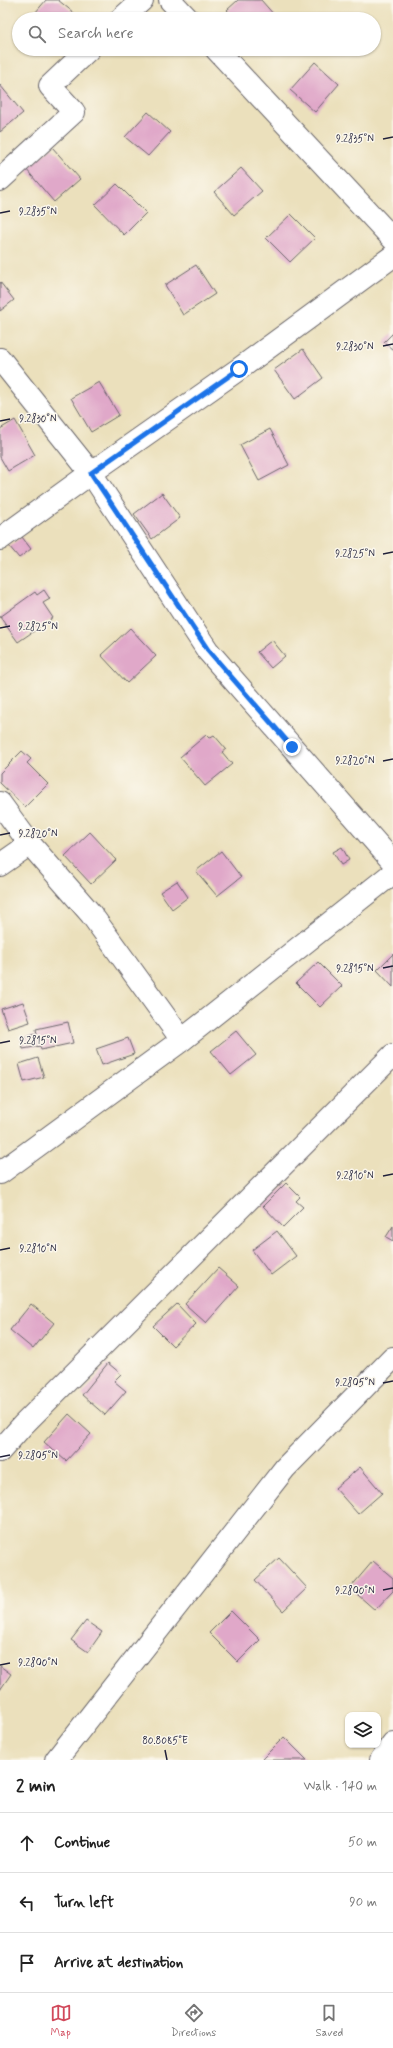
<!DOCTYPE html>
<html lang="en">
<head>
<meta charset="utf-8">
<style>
	body { margin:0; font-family:Mynerve,sans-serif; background:#f6f6f6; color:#222 }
	.controls { position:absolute; right:12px; bottom:12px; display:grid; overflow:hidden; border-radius:8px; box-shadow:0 1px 3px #0004 }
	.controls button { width:36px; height:36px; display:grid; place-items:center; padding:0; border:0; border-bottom:1px solid #e0e0e0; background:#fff; color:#222; font:20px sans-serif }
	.stop { position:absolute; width:12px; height:12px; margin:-9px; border:3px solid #1a73e8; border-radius:50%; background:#fff }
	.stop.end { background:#1a73e8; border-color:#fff; box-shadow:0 1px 4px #0008 }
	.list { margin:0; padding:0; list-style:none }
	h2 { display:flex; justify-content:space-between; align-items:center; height:52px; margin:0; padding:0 16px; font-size:17px }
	h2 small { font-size:13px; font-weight:400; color:#767676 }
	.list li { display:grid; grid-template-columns:26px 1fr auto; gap:12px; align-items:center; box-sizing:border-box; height:60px; padding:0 16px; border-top:1px solid #e0e0e0 }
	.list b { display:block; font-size:15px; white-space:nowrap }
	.list em { font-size:13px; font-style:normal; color:#767676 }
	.icon { flex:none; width:22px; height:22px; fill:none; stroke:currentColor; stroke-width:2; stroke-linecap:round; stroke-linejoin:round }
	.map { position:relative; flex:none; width:393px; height:1760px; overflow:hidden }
	.search { position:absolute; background:#fff; box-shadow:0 1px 3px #0004; left:12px; right:12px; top:12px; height:44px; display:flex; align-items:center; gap:10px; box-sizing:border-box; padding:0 14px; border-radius:22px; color:#767676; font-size:15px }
	.sheet { height:232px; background:#fff }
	nav { display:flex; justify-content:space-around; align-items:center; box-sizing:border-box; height:56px; border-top:1px solid #e0e0e0; background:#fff; font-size:11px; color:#767676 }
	nav a { display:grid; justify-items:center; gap:2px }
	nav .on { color:#d1495b }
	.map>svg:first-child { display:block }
	.building { fill:#e0a8c9 }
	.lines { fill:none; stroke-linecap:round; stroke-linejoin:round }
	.minor-casing { stroke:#686468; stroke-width:24 }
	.minor { stroke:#fff; stroke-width:22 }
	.route { stroke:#1a73e8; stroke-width:5 }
	.ticks { fill:none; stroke:#22223b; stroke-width:1.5 }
	.ticks-label { font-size:10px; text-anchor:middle; fill:#22223b; stroke:#fbf7ec; stroke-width:3; stroke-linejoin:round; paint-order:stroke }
</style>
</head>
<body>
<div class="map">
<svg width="393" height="1760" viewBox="0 0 393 1760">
	<rect width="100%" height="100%" fill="#fbf7ec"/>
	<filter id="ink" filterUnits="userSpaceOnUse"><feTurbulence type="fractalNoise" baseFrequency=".025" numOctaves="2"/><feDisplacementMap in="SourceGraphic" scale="8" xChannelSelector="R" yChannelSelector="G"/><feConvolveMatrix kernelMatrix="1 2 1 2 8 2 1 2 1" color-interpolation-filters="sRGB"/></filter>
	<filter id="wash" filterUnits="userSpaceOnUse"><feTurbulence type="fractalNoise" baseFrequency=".012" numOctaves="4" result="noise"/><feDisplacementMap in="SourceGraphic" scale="16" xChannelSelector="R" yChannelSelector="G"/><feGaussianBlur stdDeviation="0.9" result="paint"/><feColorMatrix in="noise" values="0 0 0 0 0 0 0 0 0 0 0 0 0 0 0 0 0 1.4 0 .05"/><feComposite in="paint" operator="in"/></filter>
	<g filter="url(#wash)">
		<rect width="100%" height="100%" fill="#ebe0bc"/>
		<g id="blocks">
			<path class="building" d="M46,0H58L79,17L77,19H30Z
				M238,0H261L275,16L271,19H236L227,10Z
				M315,62L339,84L315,112L290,90Z
				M0,85L23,113L0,132Z
				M148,112L170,132L148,156L125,137Z
				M52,147L80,179L54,202L26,169Z
				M241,168L262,191L234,215L214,192Z
				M117,184L146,213L124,235L95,205Z
				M291,214L315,238L290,262L266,238Z
				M196,265L215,294L183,315L165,285Z
				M0,282L14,300L0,311Z
				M393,333V350L384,342Z
				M303,349L323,378L295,399L274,370Z
				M99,382L119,415L91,432L71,398Z
				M15,420L35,455L8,471L0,457V429Z
				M270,429L289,465L259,481L240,445Z
				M162,493L180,518L152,539L134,514Z
				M22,537L31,549L19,558L9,546Z
				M44,590L50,599L43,603L53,618L18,642L0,617L35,592L37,595Z
				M130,628L156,656L127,683L101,655Z
				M272,640L285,656L271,668L257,652Z
				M206,735L209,738L214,735L226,749L222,752L232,764L205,786L180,757Z
				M22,751L31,759L27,763L48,784L25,807L0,783V773Z
				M90,832L116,860L91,884L65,856Z
				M342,847L349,860L341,865L333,852Z
				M221,851L241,877L217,896L196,871Z
				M177,881L188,897L172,909L160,892Z
				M393,954V987L377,970Z
				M318,962L342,986L320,1007L296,983Z
				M23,1002L30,1022L8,1029L1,1009Z
				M68,1022L73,1043L41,1050L40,1046L23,1049L21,1038L37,1034L36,1029Z
				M236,1031L256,1055L231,1075L211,1051Z
				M128,1038L134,1054L102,1065L96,1049Z
				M38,1058L44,1077L24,1082L19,1064Z
				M286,1183L300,1197L296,1201L303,1207L283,1227L263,1206Z
				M393,1226V1241L386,1237Z
				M277,1231L296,1256L271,1275L252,1250Z
				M218,1268L239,1286L206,1323L185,1304Z
				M31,1304L54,1323L33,1349L10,1330Z
				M177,1304L196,1324L173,1346L153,1326Z
				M108,1363L121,1374L114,1381L126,1391L105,1415L82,1395Z
				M69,1414L91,1434L66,1461L44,1442Z
				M360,1467L382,1493L358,1514L335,1488Z
				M279,1558L307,1588L283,1611L255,1580Z
				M373,1561L393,1578V1591L375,1610L350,1588Z
				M231,1611L260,1640L238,1662L209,1633Z
				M86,1621L102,1632L88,1652L71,1640Z
				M0,1666L11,1674L0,1690Z
				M284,1737L307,1760H261Z"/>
		</g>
	</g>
	<g filter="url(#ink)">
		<use href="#blocks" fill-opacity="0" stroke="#686468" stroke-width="1"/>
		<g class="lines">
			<defs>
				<path id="minor" d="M170,0L188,19
					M121,19L142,0
					M216,49L393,239
					M0,180L74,112L50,86L89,49
					M0,359L91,473L239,369L393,256
					M0,539L91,473L208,651L393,862
					M0,803L30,844L0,865
					M30,844L91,914L182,1040
					M0,1173L182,1040L393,873
					M0,1451L23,1425L393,1055
					M56,1760L285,1468L393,1358
					M381,1760L393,1743"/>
			</defs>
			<use href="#minor" class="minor-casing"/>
			<use href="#minor" class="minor"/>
		</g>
	</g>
	<g class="lines" filter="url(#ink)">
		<path class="route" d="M239,369L91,473L208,650L292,747"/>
	</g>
	<path class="ticks" d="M383,139L393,137M0,213L10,211M383,346L393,344M0,421L10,419M383,554L393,552M0,628L10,626M383,761L393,759M0,835L10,833M383,968L393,966M0,1043L10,1041M383,1176L393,1174M0,1250L10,1248M383,1383L393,1381M0,1457L10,1455M383,1590L393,1588M0,1665L10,1663M165,1750L167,1760"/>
	<g class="ticks-label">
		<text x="355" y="142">9.2835°N</text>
		<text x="38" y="215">9.2835°N</text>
		<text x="355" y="350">9.2830°N</text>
		<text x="38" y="422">9.2830°N</text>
		<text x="355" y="557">9.2825°N</text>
		<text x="38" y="630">9.2825°N</text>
		<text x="355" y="764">9.2820°N</text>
		<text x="38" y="837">9.2820°N</text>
		<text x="355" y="972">9.2815°N</text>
		<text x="38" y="1044">9.2815°N</text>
		<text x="355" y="1179">9.2810°N</text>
		<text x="38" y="1252">9.2810°N</text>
		<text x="355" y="1386">9.2805°N</text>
		<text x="38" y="1459">9.2805°N</text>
		<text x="355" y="1594">9.2800°N</text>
		<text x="38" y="1666">9.2800°N</text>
		<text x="165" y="1744">80.8085°E</text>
	</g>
</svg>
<div class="controls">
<button><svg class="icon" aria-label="layers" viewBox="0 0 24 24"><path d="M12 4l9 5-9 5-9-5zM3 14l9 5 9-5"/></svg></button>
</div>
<div class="stop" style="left:239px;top:369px"></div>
<div class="stop end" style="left:292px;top:747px"></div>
<div class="search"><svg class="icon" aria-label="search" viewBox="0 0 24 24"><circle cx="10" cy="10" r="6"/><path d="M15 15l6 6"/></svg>Search here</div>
</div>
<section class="sheet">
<h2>2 min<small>Walk · 140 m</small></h2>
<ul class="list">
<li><svg class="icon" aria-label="ahead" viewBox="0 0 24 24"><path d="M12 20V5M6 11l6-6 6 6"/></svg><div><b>Continue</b></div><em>50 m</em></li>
<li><svg class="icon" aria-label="left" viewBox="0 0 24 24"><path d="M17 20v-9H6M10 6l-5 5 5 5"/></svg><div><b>Turn left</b></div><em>90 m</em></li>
<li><svg class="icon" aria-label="arrive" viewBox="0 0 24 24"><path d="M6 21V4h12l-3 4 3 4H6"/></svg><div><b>Arrive at destination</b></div></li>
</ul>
</section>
<nav>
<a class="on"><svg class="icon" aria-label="map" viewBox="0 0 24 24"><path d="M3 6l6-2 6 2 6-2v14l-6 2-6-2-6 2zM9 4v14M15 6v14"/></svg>Map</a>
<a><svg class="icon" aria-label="directions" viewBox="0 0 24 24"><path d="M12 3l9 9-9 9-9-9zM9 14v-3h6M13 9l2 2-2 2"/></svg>Directions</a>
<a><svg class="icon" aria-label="saved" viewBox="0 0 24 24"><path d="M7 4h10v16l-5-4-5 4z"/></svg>Saved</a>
</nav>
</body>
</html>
